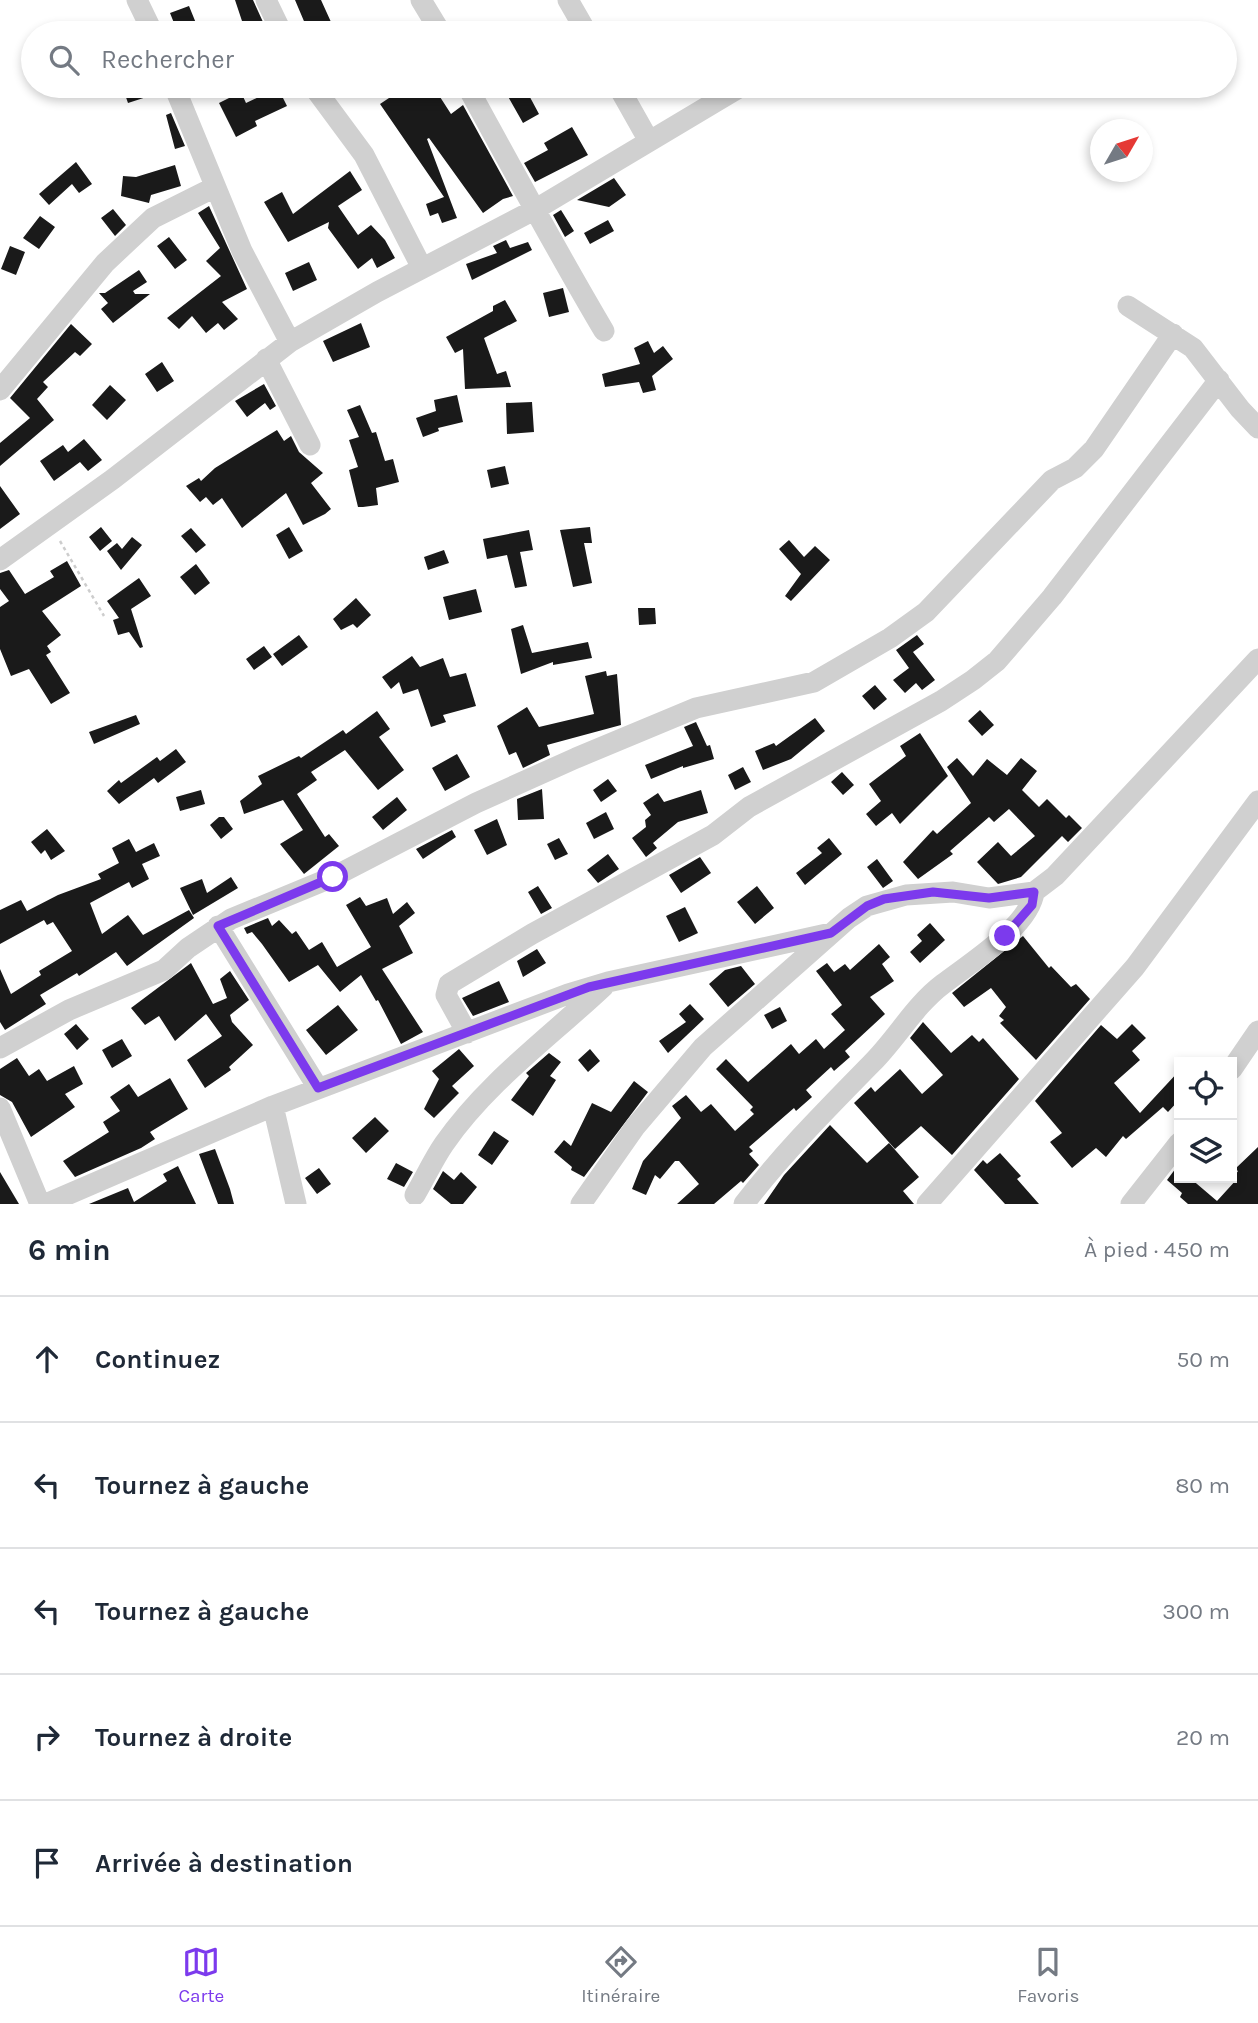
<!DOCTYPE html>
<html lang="fr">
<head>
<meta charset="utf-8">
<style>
	body { margin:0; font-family:Karla,sans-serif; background:#f6f6f7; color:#1f2937 }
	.controls { position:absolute; right:21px; bottom:21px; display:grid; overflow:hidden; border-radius:0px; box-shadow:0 4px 10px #0003 }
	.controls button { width:63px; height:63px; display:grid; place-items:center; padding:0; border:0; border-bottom:2px solid #e0e1e3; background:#fff; color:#1f2937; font:35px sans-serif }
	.compass { position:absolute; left:1090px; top:119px; width:63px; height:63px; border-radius:50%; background:#fff; box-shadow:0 4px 10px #0003; rotate:51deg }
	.stop { position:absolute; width:21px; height:21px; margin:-16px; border:5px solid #7c3aed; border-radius:50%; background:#fff }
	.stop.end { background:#7c3aed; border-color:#fff; box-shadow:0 2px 7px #0008 }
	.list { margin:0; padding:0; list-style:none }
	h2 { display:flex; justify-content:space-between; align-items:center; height:91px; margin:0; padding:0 28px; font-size:30px }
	h2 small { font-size:23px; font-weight:400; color:#747a83 }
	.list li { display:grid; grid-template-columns:46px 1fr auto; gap:21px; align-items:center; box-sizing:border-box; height:126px; padding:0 28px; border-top:2px solid #e0e1e3 }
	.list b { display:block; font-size:26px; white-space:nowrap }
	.list em { font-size:23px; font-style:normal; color:#747a83 }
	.icon { flex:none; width:38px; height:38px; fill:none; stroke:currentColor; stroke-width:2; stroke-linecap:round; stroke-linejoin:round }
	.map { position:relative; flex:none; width:1258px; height:1204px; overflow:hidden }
	.search { position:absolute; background:#fff; box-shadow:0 4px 10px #0003; left:21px; right:21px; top:21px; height:77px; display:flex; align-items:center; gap:18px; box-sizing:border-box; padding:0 24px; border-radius:38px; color:#747a83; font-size:26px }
	.sheet { height:721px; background:#fff }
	nav { display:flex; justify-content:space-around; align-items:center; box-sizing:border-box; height:98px; border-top:2px solid #e0e1e3; background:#fff; font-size:19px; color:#747a83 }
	nav a { display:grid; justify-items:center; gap:4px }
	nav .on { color:#7c3aed }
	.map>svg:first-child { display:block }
	.building { fill:#1a1a1a }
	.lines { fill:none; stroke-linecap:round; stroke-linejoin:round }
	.path { stroke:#cdcdcd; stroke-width:2.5; stroke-dasharray:3.5 3.5; stroke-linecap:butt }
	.minor { stroke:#d0d0d0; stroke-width:21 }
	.route { stroke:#7c3aed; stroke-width:9 }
</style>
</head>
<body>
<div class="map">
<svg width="1258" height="1204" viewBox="0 0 1258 1204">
	<rect width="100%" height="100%" fill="#fff"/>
	<path class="building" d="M235,0H253L268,33H246Z
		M295,0H321L336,33H309Z
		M189,6L200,33H178L170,13Z
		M122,86H161L162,92L128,103Z
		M407,86H433L451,114L463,105L513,196L503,199L483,213L429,138L427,139L457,218L442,223L438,213L430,216L426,204L444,197L380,104Z
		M502,86H524L539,114L523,123Z
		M278,88L287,106L255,121L257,126L236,137L219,103L241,92L246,103Z
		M171,113L185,146L175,149L166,115Z
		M572,127L588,155L535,182L524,163L548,150L544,143Z
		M76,162L92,184L79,193L72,184L49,205L39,194Z
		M175,165L181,186L151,195L149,203L121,196L123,176L136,177Z
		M350,171L362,190L338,206L358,235L371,225L385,240L395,258L377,268L372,258L358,269L328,228L329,222L288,242L264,202L282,192L293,214Z
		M614,178L626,195L609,207L577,200Z
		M209,206L247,289L222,302L238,319L224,330L218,323L206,333L192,316L179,329L167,318L221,276L206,261L220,248L198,213Z
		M113,209L126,225L115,236L101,218Z
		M561,210L574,231L565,237L553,215Z
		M40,216L55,227L39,249L23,238Z
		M608,220L614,231L590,244L584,233Z
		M169,237L187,260L175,269L157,246Z
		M506,240L510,248L528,242L532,250L472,280L466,264L497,253L493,246Z
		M10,246L25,252L16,275L1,269Z
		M309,262L317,280L293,291L285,273Z
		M139,270L147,282L133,291L135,294H150L113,323L101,309L108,303L99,293H105Z
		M563,288L569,312L549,317L543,293Z
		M505,300L517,321L484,338L497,374L506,371L511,387L465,389L463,349L455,353L446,337L493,311V306Z
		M361,323L370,347L333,362L323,341Z
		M71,324L92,344L80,356L75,352L43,382L48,387L37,399L54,420L0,466V443L30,418L10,398Z
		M648,341L654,353L663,346L673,359L652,376L656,390L643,393L639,382L605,387L602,374L640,364L634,348Z
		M162,362L174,381L157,392L145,374Z
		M264,384L276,406L270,410L265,403L247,417L235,401Z
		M110,385L126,400L107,420L92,405Z
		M457,395L463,422L438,428L439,431L423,437L416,418L436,411L434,400Z
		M532,402L534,432L507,434L506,403Z
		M360,405L372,433L376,432L385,461L393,459L399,482L376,488L378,505L363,507H358L349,470L358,467L349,440L359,437L347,410Z
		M277,430L284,441L291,436L299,452L323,473L311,483L331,509L325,514L303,525L286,493L242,528L222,498L213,505L206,497L200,502L186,486L199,478L201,481L215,468Z
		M84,439L102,460L88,471L80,462L54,481L40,461L63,445L68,452Z
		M505,466L509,484L491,488L487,470Z
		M0,486L20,514L0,529Z
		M101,527L112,541L100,551L89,537Z
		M289,527L303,551L289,559L276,535Z
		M590,527L592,543H584L592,583L573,587L560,530Z
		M191,528L206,545L196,553L181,536Z
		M529,530L533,550L520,552L527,586L515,588L507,555L487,559L483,539Z
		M132,537L142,545L121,570L107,551L117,543L122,549Z
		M789,540L804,557L815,546L830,560L791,601L785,596L801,574L779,549Z
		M444,550L449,563L428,570L424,557Z
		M67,561L81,586L42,611L61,635L47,646L51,652L46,655L70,693L51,704L29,669L11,676L0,649V607L9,601L0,589V573L9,570L25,594L54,577L50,571Z
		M196,564L210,583L195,595L180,577Z
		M139,578L151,596L131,609L143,647L140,648L129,632L118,635L113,620L119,618L107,601Z
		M476,589L482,612L449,620L443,597Z
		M356,598L371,615L357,628L353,624L341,630L333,619Z
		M638,608H655L656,624L639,625Z
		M523,625L532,653L588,642L592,658L553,665V662L521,674L511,629Z
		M299,635L308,647L282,666L273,654Z
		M917,635L924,644L913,652L935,680L922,690L916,683L905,693L893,680L909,668L896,650Z
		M264,646L272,657L254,670L246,659Z
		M412,656L420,667L443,658L450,677L466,673L476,706L443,715L446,722L431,727L418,689L403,694L399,682L391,689L382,677Z
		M606,671L607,676L617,674L621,725L547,745L550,755L523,768L516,752L509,755L497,726L527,707L539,727L594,714L585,676Z
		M875,685L887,699L874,710L862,696Z
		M980,710L994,725L982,736L968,721Z
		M377,711L390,729L379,737L404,770L378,790L345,750L311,772L317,780L297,794L325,837L329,834L339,846L304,874L280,844L303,830L283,800L244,814L240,801L262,784L258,776L299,756L301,758L343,730L346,734Z
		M136,715L140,724L94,744L89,732Z
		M815,718L825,731L791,759L763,770L755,751L774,743L776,746Z
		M696,722L707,746L710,745L714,759L683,768V766L651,779L645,765L693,746L684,727Z
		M920,733L948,776L900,824L892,813L876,826L866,814L881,801L869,784L906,756L900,746Z
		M176,749L186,762L158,783L154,778L119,804L107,791L119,780L121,783L157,757L160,761Z
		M457,754L470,777L445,791L432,768Z
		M957,758L973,776L987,759L1007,775L1021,758L1037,771L1022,790L1039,807L1047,799L1066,818L1069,815L1082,828L1068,842L1062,836L1021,877L998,884L977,862L998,842L1011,856L1035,836L1009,809L994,822L989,817L950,851L953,854L918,879L903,862L933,830L937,834L971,803L947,767Z
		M743,767L751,782L735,790L728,775Z
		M842,772L854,785L843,795L831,782Z
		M608,779L617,791L601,802L593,790Z
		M542,789L544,819L518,820L517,799Z
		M201,790L205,804L180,811L176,797Z
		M701,790L708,813L678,822L653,843L657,848L646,857L632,838L646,827L645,820L651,815L643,803L658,793L664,802Z
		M397,797L407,810L383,830L372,817Z
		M606,812L614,829L594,839L586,823Z
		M219,817H224L233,829L221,839L210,825Z
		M497,819L507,845L487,855L474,830Z
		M47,829L65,851L51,860L45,850L41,854L31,842Z
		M452,830L456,837L423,859L416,849Z
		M559,838L568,854L555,860L547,844Z
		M829,838L842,854L805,885L796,873L822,853L817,848Z
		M129,839L136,852L154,843L160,856L142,864L149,879L132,888L129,882L90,903L102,934L128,915L143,935L189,910L194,918L127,966L116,952L79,976L77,973L40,995L46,1004L5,1030L0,1022V969L11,994L41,975L39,971L72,951L53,922L47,925L44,920L0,944V910L21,900L27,911L58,895L101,879L98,874L119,863L112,848Z
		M608,854L619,869L598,883L587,870Z
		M700,857L711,873L681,893L669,875Z
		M877,859L893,881L883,888L867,867Z
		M231,877L238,888L193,915L180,888L202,879L207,893Z
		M538,886L552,908L541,914L528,892Z
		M757,886L774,908L755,924L737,902Z
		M360,897L366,906L387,898L393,914L407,902L415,913L399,926L413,953L382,969L423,1032L401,1044L378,1000L376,1001L361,975L340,992L318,965L289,982L262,944L252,932L247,934L244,928L268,918L272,926L279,920L292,934L296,931L309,950L322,942L337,967L371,947L346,905Z
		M685,907L698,933L679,942L666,916Z
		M930,923L945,940L920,963L910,952L922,941L917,935Z
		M1023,936L1049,968L1051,966L1071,987L1076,984L1090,999L1036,1060L1000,1023L1004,1020L999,1016L1006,1007L991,988L964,1007L952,993Z
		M879,944L890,957L882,964L894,981L870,997L885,1014L845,1051L850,1057L834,1071L831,1067L806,1090L812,1097L796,1111L794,1108L749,1147L753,1151L749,1154L759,1165L743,1183L741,1181L714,1204H677L699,1184L679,1161H675L660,1179L655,1175L646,1195L632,1189L643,1161L681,1118L672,1106L686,1095L701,1112L711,1104L735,1131L754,1114L750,1110L753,1107L716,1069L726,1059L748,1082L791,1044L799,1054L816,1039L824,1049L845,1030L831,1014L842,1005L816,971L827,963L834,972L845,964L850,970Z
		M537,949L546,963L523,977L517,961Z
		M191,963L213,1004L227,998L220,979L230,971L249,1000L230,1015L232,1022L253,1045L229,1067L231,1070L205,1088L187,1060L222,1036L206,1014L175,1041L159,1016L145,1025L131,1008Z
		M741,966L755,984L728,1007L709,984L725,970Z
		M499,981L509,1002L473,1016L462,998Z
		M690,1004L704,1019L668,1053L659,1041L686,1022L679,1014Z
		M338,1005L358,1030L326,1055L306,1030Z
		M780,1007L787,1021L772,1029L764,1015Z
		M923,1022L951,1053L972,1035L979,1042L983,1038L1019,1079L952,1155L921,1126L895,1149L854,1103L871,1087L875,1092L900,1069L922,1094L943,1075L910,1038Z
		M76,1024L89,1039L77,1050L64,1034Z
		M1132,1024L1146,1038L1132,1051L1140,1060L1114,1083L1140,1113L1179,1071V1100L1168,1112L1163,1107L1126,1139L1123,1136L1106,1157L1096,1148L1072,1168L1050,1142L1062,1133L1035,1101L1101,1025L1117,1039Z
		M122,1039L132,1056L112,1068L102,1050Z
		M459,1049L474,1066L452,1086L459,1093L434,1118L424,1109L439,1079L432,1071Z
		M590,1049L600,1061L588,1072L578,1060Z
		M549,1053L561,1062L550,1076L556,1080L533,1116L511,1100L529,1076L526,1073Z
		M17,1058L29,1076L39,1069L47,1081L74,1066L83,1084L65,1094L75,1107L31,1137L12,1102L0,1095V1069Z
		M170,1078L188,1109L150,1132L155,1139L141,1148L75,1177L63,1161L109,1132L103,1122L120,1111L110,1097L129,1084L138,1097Z
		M634,1081L648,1092L584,1177L571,1170L572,1167L554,1152L564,1140L571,1146L592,1103L611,1112Z
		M375,1117L389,1131L366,1153L352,1138Z
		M830,1125L867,1163L889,1143L919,1177L903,1191L914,1204H764L784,1175Z
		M494,1131L509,1141L492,1165L478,1155Z
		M1258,1147V1204H1188L1180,1197L1182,1193L1167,1180L1179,1164V1178H1190L1217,1201L1237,1179L1234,1177L1238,1171L1235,1169Z
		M215,1149L230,1189L234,1204H218L199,1154Z
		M1000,1153L1021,1176L1017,1179L1039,1204H1005L974,1170L983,1160L987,1164Z
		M396,1163L413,1172L404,1187L387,1179Z
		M178,1166L196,1204H89L128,1188L134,1202L167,1181L163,1174Z
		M319,1168L331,1184L317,1194L305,1178Z
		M443,1171L454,1180L461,1172L477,1187L463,1204H451L433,1189Z
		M0,1172L19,1204H0Z"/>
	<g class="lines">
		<path class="path" d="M60,541L104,616"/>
		<path class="minor" d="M137,0L153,33
			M266,0L282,33
			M421,0L441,33
			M568,0L587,33
			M174,86L242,251L290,342
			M313,86L364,155L422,268
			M467,86C512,168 556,250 604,331
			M618,86L649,141
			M1128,306L1193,348L1240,409L1258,428
			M266,359L310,445
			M0,390L105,263L153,218L215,187
			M0,560L113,479L290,342L377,292L536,209L742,86
			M218,926L318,1088
			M467,1033L446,995L449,984L532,934L713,835L749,807L941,701L973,680L997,661L1052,597L1219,380
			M0,1048L69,1010L164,970L188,948L231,919L333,877L476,803L576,758L696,708L814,682L890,638L926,612L1052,480L1075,468L1094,449L1173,334
			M1232,1069L1258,1031
			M273,1106L296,1204
			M0,1108L40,1204
			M415,1195C425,1178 433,1160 444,1144C487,1082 550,1037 604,986
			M46,1204L273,1106L568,994L608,982L831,933
			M581,1204L635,1127L703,1047L849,918L867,906L906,895L953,892L989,898L1034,892
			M744,1204C783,1153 828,1108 872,1063C897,1038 915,1005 943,984C970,963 1030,926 1034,892L1055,876L1258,659
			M927,1204L1135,967L1258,801
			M1131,1204L1179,1143"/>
	</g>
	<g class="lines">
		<path class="route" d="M333,877L218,926L318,1088L589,987L831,933L867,906L884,899L933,892L989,898L1034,892L1032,905L1005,936"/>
	</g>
</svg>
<div class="controls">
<button><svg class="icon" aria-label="locate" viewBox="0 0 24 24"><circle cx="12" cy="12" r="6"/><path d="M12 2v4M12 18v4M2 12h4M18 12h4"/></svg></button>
<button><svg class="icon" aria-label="layers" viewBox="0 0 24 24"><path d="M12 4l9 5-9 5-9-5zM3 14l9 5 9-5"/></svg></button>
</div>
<svg class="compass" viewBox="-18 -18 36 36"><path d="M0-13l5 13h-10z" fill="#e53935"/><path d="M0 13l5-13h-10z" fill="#747a83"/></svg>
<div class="stop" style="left:333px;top:877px"></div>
<div class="stop end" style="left:1005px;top:936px"></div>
<div class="search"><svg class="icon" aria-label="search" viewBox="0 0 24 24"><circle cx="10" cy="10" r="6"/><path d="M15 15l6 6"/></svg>Rechercher</div>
</div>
<section class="sheet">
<h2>6 min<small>À pied · 450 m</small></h2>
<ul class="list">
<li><svg class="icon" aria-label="ahead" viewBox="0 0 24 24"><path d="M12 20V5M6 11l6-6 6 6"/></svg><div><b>Continuez</b></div><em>50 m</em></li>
<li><svg class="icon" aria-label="left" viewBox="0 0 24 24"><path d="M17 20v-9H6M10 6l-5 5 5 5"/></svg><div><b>Tournez à gauche</b></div><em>80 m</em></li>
<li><svg class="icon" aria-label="left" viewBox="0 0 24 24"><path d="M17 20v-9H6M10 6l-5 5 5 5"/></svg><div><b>Tournez à gauche</b></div><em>300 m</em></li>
<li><svg class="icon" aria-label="right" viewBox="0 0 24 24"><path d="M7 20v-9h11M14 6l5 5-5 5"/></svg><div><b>Tournez à droite</b></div><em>20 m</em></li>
<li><svg class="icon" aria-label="arrive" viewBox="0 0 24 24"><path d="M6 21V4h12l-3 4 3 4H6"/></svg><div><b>Arrivée à destination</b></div></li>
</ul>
</section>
<nav>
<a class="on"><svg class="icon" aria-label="map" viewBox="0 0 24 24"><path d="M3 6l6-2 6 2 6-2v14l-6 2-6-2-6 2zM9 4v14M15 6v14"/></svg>Carte</a>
<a><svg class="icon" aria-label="directions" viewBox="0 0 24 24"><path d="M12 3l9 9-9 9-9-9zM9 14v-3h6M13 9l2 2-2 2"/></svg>Itinéraire</a>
<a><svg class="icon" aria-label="saved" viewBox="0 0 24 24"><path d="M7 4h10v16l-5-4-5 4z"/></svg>Favoris</a>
</nav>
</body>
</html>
